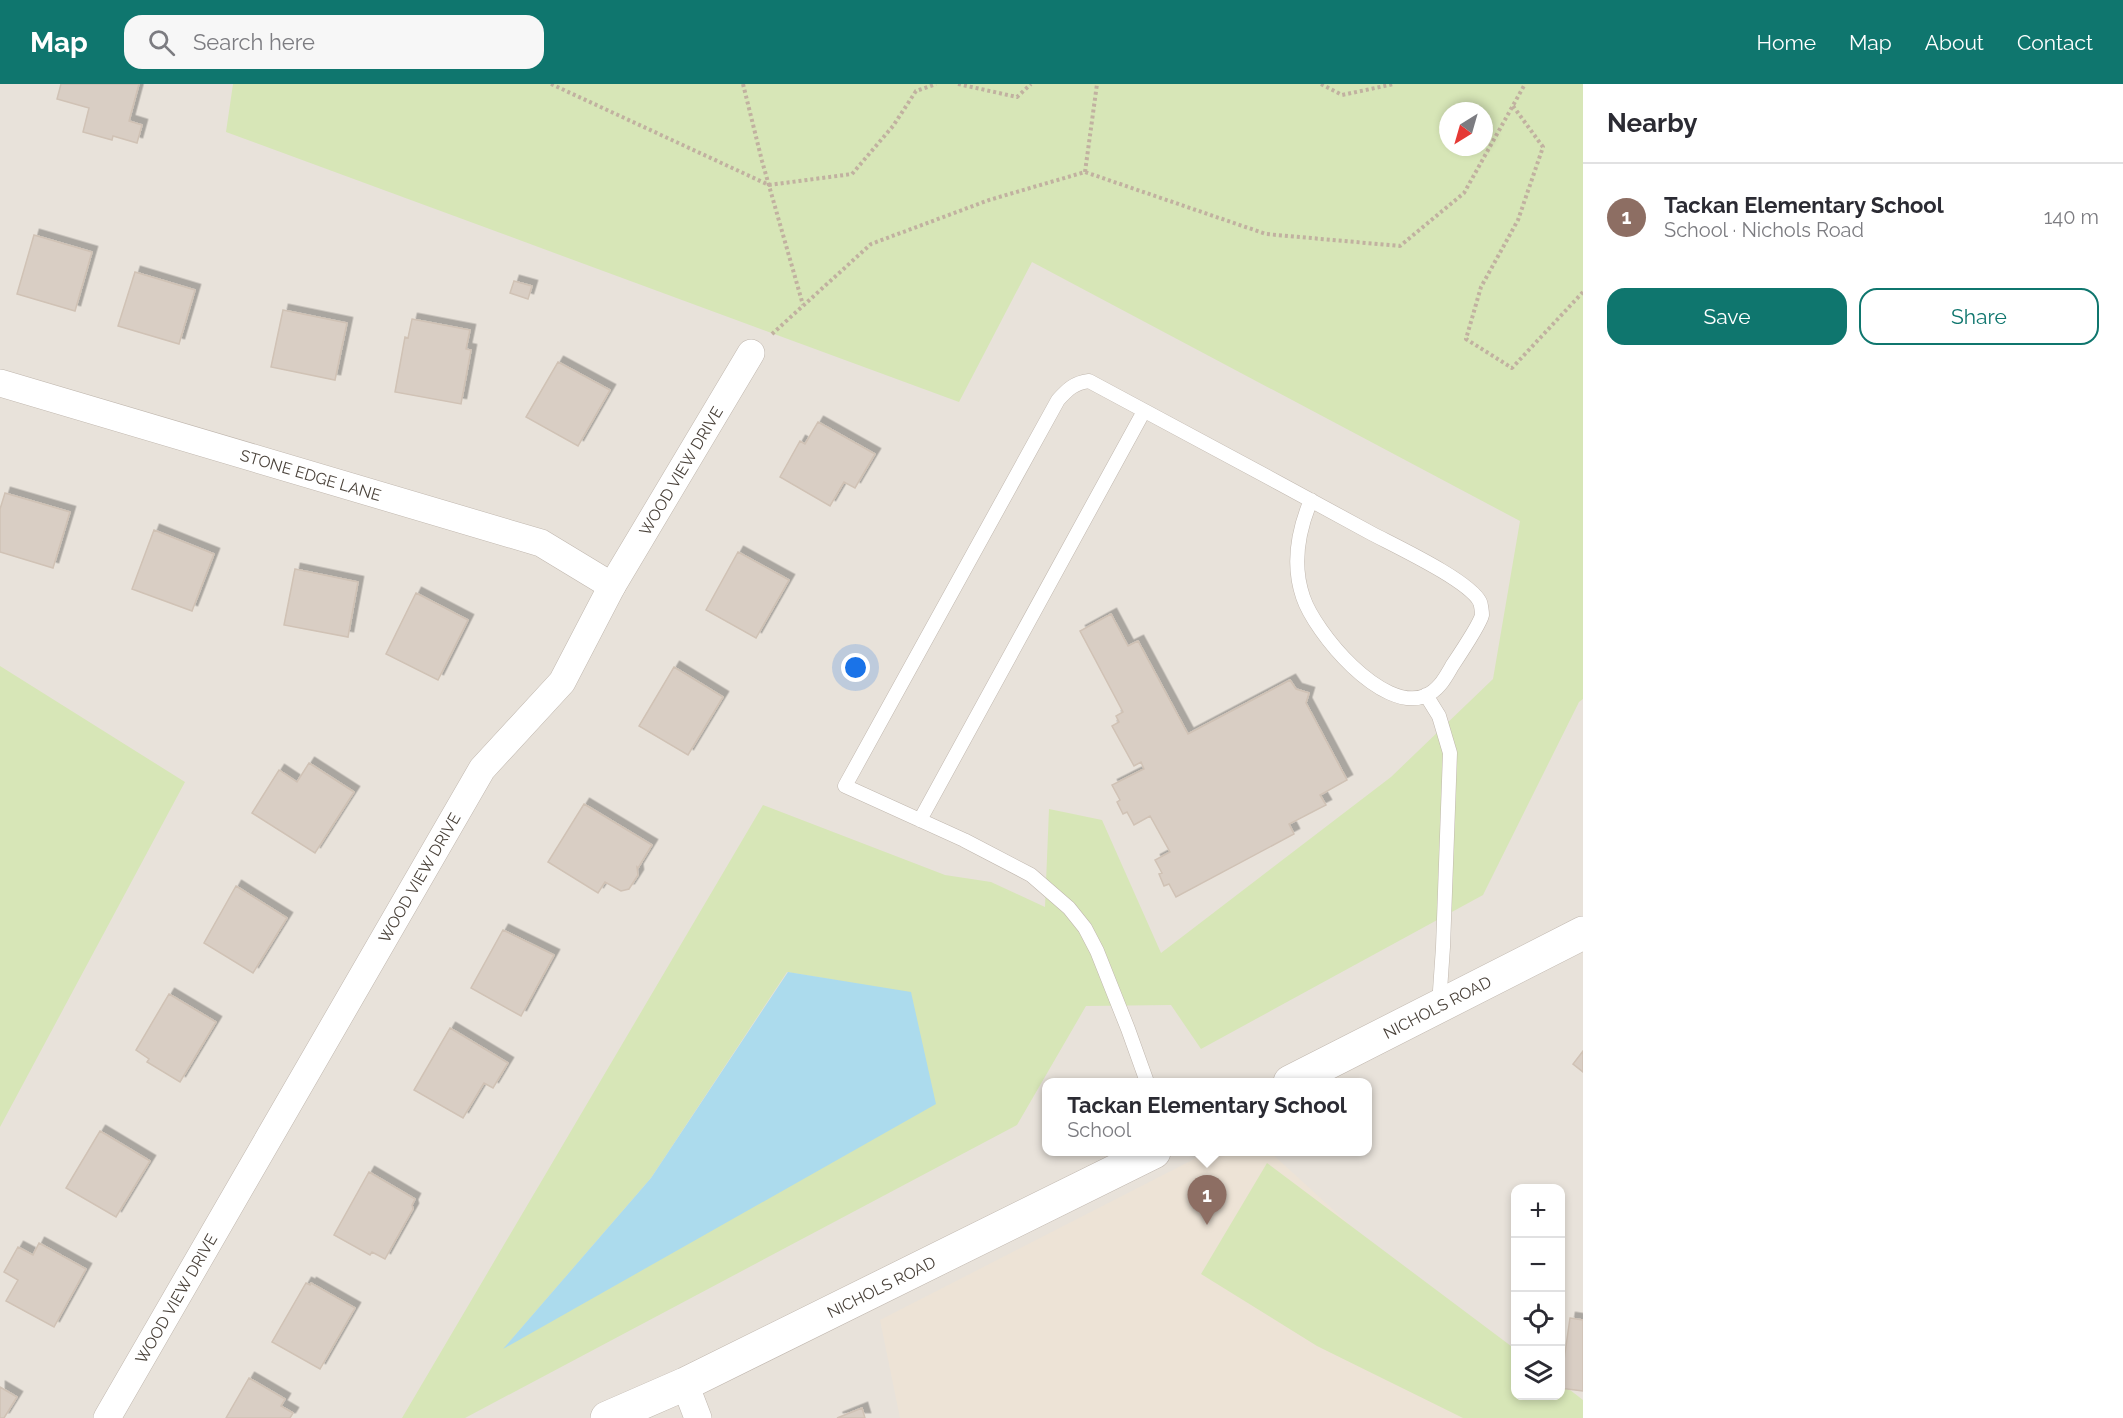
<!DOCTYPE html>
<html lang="en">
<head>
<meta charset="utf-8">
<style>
	body { margin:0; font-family:Raleway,sans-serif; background:#f7f7f7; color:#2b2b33 }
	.controls { position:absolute; right:18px; bottom:18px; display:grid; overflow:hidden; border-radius:12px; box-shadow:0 3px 9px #0003 }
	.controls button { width:54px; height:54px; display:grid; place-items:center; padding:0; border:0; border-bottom:2px solid #e1e1e2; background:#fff; color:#2b2b33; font:30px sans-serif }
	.compass { position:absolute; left:1439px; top:18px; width:54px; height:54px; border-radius:50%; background:#fff; box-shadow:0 3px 9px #0003; rotate:217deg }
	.you { position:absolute; left:856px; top:584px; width:21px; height:21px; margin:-15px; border:4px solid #fff; border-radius:50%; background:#1a73e8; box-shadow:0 0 0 9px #1a73e833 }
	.badge { display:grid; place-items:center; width:39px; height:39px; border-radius:50%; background:#0f766e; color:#fff; font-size:20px; font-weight:700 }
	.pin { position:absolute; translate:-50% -50px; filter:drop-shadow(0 2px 3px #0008) }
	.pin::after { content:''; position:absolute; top:32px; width:21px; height:18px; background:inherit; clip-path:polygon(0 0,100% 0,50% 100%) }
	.popup { position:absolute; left:1042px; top:994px; width:330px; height:78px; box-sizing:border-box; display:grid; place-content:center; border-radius:12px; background:#fff; filter:drop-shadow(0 2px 4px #0005); font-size:20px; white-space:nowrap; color:#7c7c81 }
	.popup b { font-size:22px; color:#2b2b33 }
	.popup::after { content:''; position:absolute; left:50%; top:100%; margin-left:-12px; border:12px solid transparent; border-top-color:#fff }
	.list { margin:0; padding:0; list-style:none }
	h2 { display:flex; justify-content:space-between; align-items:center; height:78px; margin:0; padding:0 24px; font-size:26px }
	h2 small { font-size:20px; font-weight:400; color:#7c7c81 }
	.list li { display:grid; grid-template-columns:39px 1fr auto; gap:18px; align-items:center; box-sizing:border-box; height:108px; padding:0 24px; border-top:2px solid #e1e1e2 }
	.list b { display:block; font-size:22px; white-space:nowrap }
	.list p { margin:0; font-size:20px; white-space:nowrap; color:#7c7c81 }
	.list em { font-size:20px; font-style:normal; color:#7c7c81 }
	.actions { display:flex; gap:12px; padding:18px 24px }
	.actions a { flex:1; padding:14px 0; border:2px solid #0f766e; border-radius:18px; text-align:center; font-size:21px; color:#0f766e }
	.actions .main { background:#0f766e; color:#fff }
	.icon { flex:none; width:33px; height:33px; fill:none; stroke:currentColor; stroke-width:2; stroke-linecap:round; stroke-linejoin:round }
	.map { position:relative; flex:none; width:1583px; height:1334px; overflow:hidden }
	header { display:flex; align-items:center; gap:36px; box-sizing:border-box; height:84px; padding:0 30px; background:#0f766e; color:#fff }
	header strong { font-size:28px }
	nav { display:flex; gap:33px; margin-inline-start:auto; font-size:21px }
	.search { width:420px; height:54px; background:#f7f7f7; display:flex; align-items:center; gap:15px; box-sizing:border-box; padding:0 21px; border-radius:18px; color:#7c7c81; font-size:22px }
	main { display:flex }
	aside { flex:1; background:#fff }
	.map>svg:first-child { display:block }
	.residential { fill:#e8e2da; fill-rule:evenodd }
	.education { fill:#ede3d6 }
	.green { fill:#d7e6b7; fill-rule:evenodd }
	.water { fill:#acdbed }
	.building { fill:#d9cec4; stroke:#d0c2b5; stroke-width:1.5; filter:url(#shadow) }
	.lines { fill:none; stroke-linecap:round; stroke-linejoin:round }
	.service-casing { stroke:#c0b7ae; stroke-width:15 }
	.minor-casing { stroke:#c0b7ae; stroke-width:28 }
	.tertiary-casing { stroke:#c0b7ae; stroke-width:34 }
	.path { stroke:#c1b1a0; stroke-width:4; stroke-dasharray:3 3; stroke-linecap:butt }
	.service { stroke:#fff; stroke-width:14 }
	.minor { stroke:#fff; stroke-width:27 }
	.tertiary { stroke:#fff; stroke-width:33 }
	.labels { text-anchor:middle; stroke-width:4.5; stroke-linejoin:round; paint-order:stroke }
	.street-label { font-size:16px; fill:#494139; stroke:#fff }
</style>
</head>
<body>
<header>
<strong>Map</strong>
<div class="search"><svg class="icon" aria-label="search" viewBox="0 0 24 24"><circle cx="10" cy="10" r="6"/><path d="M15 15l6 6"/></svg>Search here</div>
<nav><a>Home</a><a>Map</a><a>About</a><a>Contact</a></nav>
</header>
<main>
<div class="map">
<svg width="1583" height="1334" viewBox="0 0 1583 1334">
	<defs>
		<filter id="shadow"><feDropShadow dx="5.5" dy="-5.5" stdDeviation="0" flood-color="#0004"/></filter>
	</defs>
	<rect width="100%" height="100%" fill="#f5f1eb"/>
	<path class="residential" d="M0,0H1583V1334H0ZM1448,27H1484V63H1448ZM1046,998H1368V1068H1046ZM1516,1104H1560V1312H1516Z"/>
	<path class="education" d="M1208,1068H1270L1515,1292L1516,1312L1561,1334H900L880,1236Z"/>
	<path class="green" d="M233,0H1583V615L1579,618L1483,811L1201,965L1171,921L1086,922L1017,1041L465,1334H402L763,721L945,791L991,798L1045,823L1049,725L1102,736L1161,869L1391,693L1493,595L1520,437L1032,178L959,318L226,48ZM1448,27H1484V63H1448ZM787,888L911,909L505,1263L651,1094Z
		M0,582L185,698L0,1043Z
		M1267,1079L1515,1265L1516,1312H1560L1561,1299L1583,1316V1334H1463L1317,1262L1201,1190Z"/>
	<path class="water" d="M788,888L911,908L936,1020L503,1265L651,1094Z"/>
	<path class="building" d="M61,0H139L129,37L142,41L137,59L113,52L112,56L83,48L89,24L57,15Z
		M34,151L92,168L75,227L17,210Z
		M135,188L195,206L179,260L118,242Z
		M514,197L532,202L528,215L510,209Z
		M283,226L347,239L335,296L271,283Z
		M412,235L470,246L466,265L471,266L461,320L395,308L405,253L408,254Z
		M558,278L610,306L578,362L526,333Z
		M818,338L875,370L855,404L844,398L830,422L780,393L800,357L805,360Z
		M5,409L70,428L53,484L0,468V425Z
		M154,446L214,470L192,527L132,505Z
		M738,468L789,496L756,554L706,526Z
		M295,485L358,498L348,553L284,541Z
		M416,509L468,536L438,596L386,570Z
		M1111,530L1128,562L1138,557L1188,650L1290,596L1296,605L1309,609L1306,619L1347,696L1320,711L1326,721L1289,740L1294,750L1176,813L1169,800L1164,802L1159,790L1162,789L1155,776L1170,768L1150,732L1134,741L1127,728L1123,730L1117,718L1120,716L1112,701L1144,685L1141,678L1134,682L1112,642L1119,638L1116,632L1123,628L1080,547Z
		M674,583L723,613L688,671L639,642Z
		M309,679L354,708L315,769L252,729L279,686L297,698Z
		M584,720L652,761L638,784L637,783L638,791L629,805L621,807L605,798L598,809L548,778Z
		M236,802L287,834L253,889L204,859Z
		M503,846L554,871L521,932L471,904Z
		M169,910L216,938L180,998L147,978L149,975L136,966Z
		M450,944L508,979L493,1004L484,999L463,1034L414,1006Z
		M1583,967V988L1573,980Z
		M100,1047L150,1077L116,1133L66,1104Z
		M369,1088L415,1115L412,1121L413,1125L385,1175L372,1168L370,1171L334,1151Z
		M39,1159L86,1185L54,1243L6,1217L18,1196L4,1188L18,1163L33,1171Z
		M306,1199L310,1201L311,1199L355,1224L320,1285L272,1258Z
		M1570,1234L1583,1236V1307L1560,1304Z
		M249,1294L285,1315L281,1322L293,1329L290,1334H226Z
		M0,1303L17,1313L4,1334H0Z
		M862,1324L865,1334H837Z"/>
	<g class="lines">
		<defs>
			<path id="service" d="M1426,611L1439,632L1450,669L1443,863L1439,921
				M920,736L1144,327
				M1147,998L1128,945L1097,867L1085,844L1069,824L1031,791L964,756L845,702L1058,316C1068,305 1074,299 1089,297C1182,347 1276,397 1369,448C1393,461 1469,496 1480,518C1481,520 1482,528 1482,531C1480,540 1458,573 1452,582C1445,594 1439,606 1425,612C1382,629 1315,549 1303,513C1292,481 1298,447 1311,416"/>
			<g id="minor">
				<path id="s1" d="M0,299L541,459L612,502"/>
				<path d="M685,1300L698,1334"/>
				<path id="s2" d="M107,1334L482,685L562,598L612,502L751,269"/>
			</g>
			<g id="tertiary">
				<path id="s3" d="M1290,998L1583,849"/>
				<path id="s4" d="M607,1334L685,1300L1154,1068"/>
			</g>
		</defs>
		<use href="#service" class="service-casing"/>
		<use href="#minor" class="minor-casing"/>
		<use href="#tertiary" class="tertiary-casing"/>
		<path class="path" d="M551,0L769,101L852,90L893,42L916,7L936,0
			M743,0L762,77L803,221
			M958,0L1017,13L1031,0
			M1321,0L1342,11L1394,0
			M1513,22L1543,63L1518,136L1481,203L1466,255L1512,284L1583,208
			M1085,88L1097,0
			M772,250L871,160L989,116L1085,88L1266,150L1400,162L1464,109L1525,0"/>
		<use href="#service" class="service"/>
		<use href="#minor" class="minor"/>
		<use href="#tertiary" class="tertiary"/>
	</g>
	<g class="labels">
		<g class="street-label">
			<text dy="6" stroke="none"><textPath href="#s2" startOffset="1110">WOOD VIEW DRIVE</textPath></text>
			<text dy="6" stroke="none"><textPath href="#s1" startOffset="324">STONE EDGE LANE</textPath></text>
			<text dy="6" stroke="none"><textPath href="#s2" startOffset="624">WOOD VIEW DRIVE</textPath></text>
			<text dy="6" stroke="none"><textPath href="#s3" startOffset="165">NICHOLS ROAD</textPath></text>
			<text dy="6" stroke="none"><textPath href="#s4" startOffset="304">NICHOLS ROAD</textPath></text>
			<text dy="6" stroke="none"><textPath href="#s2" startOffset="138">WOOD VIEW DRIVE</textPath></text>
		</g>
	</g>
</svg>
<div class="controls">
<button>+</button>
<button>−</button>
<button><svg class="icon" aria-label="locate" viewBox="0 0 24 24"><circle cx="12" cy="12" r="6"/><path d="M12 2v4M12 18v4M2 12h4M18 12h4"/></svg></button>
<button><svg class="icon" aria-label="layers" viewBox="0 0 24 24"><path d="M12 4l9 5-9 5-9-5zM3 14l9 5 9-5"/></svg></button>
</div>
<svg class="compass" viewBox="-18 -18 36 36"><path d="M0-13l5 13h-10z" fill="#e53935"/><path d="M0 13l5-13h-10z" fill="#7c7c81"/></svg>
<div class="you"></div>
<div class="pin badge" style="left:1207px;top:1141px;background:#8d6e63">1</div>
<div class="popup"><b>Tackan Elementary School</b>School</div>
</div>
<aside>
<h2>Nearby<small></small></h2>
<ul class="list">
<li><span class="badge" style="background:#8d6e63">1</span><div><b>Tackan Elementary School</b><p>School · Nichols Road</p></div><em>140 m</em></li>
</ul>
<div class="actions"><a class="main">Save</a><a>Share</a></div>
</aside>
</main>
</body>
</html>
